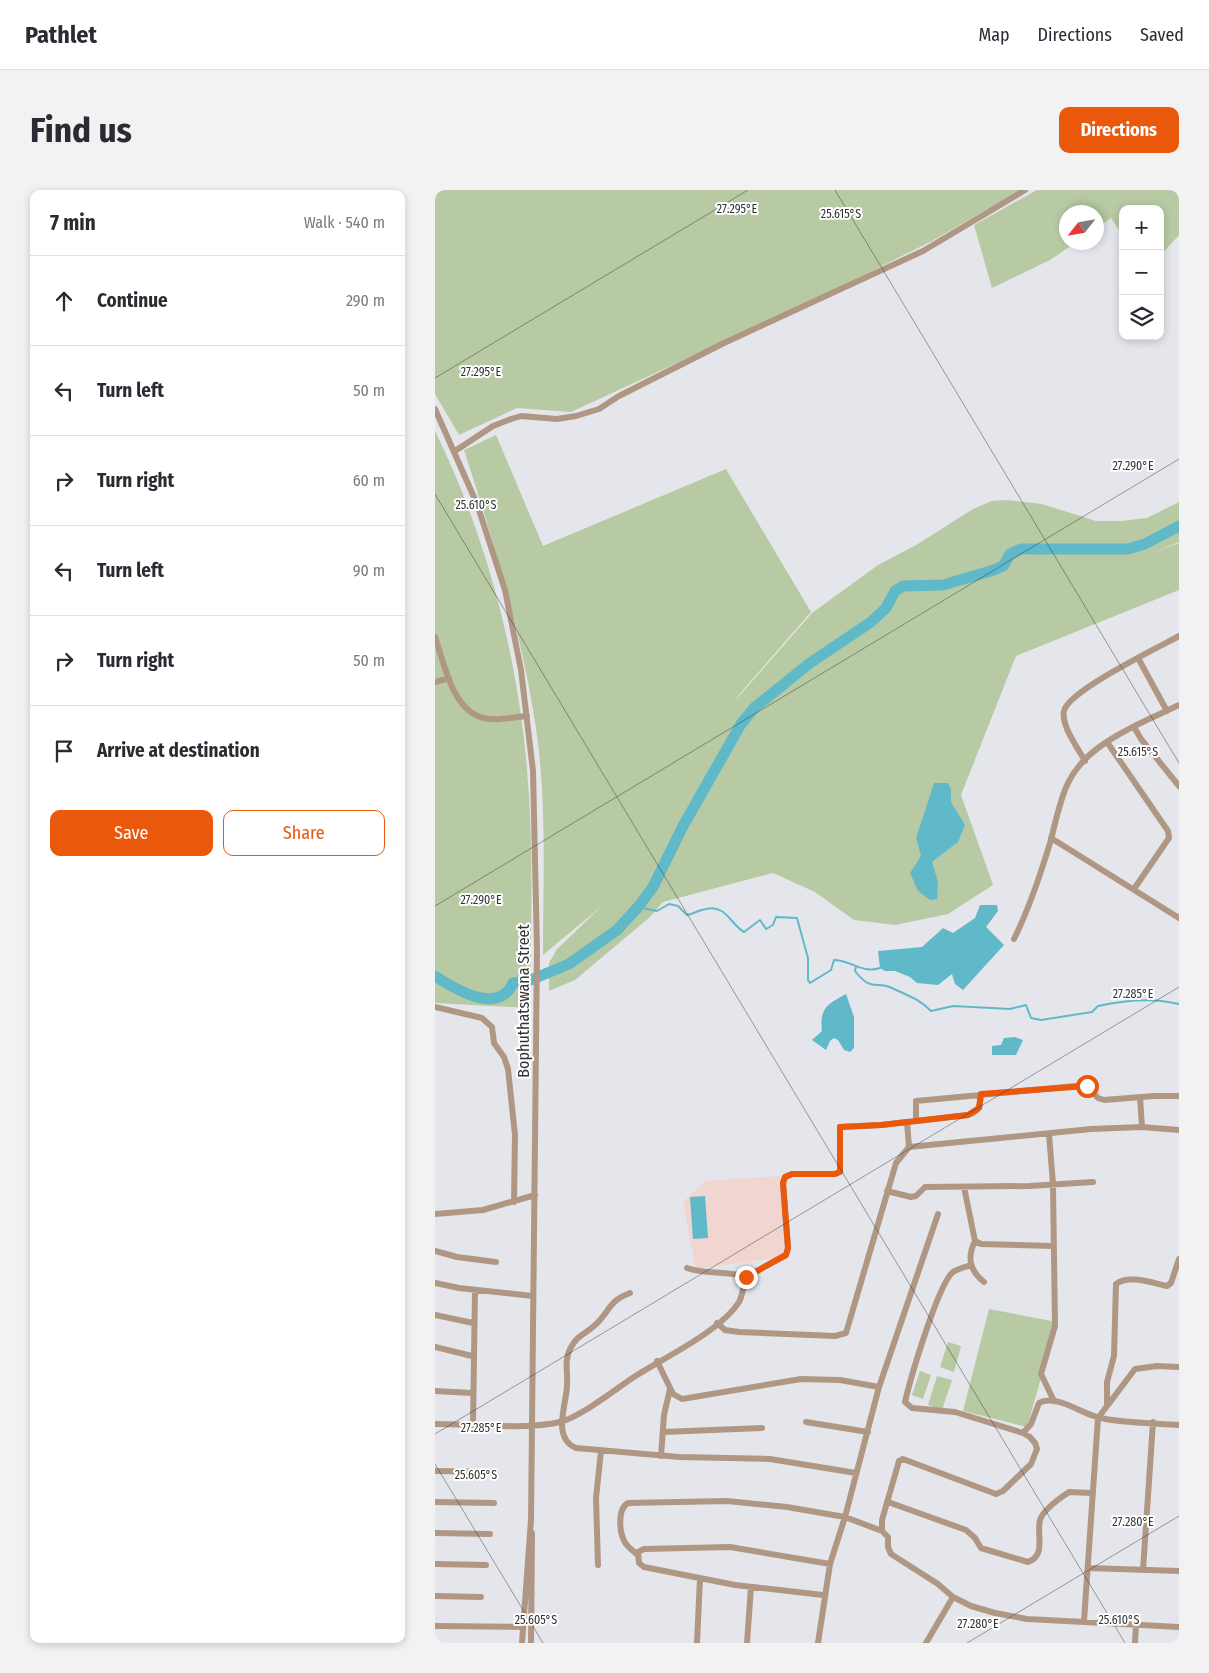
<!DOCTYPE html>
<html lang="en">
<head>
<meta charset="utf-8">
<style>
	body { margin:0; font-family:"Fira Sans Condensed",sans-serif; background:#f2f2f3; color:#2b2b33 }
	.controls { position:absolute; right:15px; top:15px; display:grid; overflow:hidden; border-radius:10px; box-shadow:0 2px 8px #0003 }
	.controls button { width:45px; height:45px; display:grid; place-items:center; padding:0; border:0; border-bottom:1px solid #e1e1e2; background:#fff; color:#2b2b33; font:25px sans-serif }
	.compass { position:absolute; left:624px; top:15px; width:45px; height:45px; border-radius:50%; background:#fff; box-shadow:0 2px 8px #0003; rotate:239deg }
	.stop { position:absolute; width:15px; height:15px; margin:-11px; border:4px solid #ea580c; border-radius:50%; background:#fff }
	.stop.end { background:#ea580c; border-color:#fff; box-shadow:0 1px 5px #0008 }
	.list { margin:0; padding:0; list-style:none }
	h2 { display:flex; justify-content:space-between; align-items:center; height:65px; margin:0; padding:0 20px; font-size:21px }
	h2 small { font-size:16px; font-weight:400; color:#7c7c81 }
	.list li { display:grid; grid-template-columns:32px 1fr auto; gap:15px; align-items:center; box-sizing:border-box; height:90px; padding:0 20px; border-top:1px solid #e1e1e2 }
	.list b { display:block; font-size:19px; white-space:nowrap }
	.list em { font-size:16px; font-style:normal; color:#7c7c81 }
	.actions { display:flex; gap:10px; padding:15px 20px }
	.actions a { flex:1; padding:11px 0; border:1px solid #ea580c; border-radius:10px; text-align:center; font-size:18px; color:#ea580c }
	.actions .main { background:#ea580c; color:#fff }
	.icon { flex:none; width:28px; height:28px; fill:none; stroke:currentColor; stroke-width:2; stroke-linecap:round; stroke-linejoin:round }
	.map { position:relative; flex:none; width:744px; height:1453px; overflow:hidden; border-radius:10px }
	header { display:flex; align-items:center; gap:30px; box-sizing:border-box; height:70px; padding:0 25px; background:#fff; border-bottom:1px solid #e1e1e2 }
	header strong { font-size:24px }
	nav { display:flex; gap:28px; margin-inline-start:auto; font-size:18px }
	.intro { display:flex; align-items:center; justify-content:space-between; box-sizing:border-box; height:120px; padding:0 30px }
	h1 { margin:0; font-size:35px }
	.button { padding:12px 22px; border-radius:10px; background:#ea580c; color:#fff; font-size:18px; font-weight:700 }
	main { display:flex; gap:30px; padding:0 30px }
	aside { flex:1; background:#fff; border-radius:10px; box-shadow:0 2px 8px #0003 }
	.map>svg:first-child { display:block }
	.industrial { fill:#f0d5d1 }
	.green { fill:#b7caa4 }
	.water { fill:#60b9c9 }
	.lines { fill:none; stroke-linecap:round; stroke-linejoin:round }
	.stream { stroke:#60b9c9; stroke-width:2 }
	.river { stroke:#60b9c9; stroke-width:11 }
	.street { stroke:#af9784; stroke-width:6 }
	.route { stroke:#ea580c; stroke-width:6 }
	.ticks { fill:none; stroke:#333335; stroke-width:1; stroke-opacity:0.45 }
	.labels { text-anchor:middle; stroke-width:4; stroke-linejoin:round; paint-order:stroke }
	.street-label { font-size:16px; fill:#333335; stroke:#fff }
	.ticks-label { font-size:12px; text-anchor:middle; fill:#333335; stroke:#fff; stroke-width:4; stroke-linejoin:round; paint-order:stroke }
</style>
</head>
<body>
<header>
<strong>Pathlet</strong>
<nav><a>Map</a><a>Directions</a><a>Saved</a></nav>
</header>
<div class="intro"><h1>Find us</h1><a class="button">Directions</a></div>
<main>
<aside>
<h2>7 min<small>Walk · 540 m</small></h2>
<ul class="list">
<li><svg class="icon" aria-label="ahead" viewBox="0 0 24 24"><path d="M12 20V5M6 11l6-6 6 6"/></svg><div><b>Continue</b></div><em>290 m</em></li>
<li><svg class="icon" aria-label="left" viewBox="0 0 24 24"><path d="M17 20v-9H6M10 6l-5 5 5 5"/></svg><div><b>Turn left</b></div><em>50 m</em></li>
<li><svg class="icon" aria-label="right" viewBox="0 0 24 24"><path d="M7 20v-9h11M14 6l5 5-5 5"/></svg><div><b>Turn right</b></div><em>60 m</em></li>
<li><svg class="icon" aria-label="left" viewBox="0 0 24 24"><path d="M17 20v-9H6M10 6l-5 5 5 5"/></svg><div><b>Turn left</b></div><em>90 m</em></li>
<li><svg class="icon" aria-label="right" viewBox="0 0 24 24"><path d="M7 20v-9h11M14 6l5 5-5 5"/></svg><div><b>Turn right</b></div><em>50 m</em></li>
<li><svg class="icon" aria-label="arrive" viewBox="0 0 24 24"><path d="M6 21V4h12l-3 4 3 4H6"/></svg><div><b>Arrive at destination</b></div></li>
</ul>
<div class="actions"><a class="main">Save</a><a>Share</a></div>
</aside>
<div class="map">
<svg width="744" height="1453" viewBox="0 0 744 1453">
	<rect width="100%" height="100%" fill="#e5e6eb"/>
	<path class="industrial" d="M345,986L354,1066L261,1079L248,1012L270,991Z"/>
	<path class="green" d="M0,0H585L497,51L387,106L136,222L82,218L24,245L0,204Z
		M602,0H744V45L725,66V19H688V46L676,28L662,38V22H632V52L640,53L615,70L557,98L539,35Z
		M0,241C50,342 83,466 92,579C99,659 96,739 95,818L0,813Z
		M61,245L108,356L291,279L376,422L308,500L298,513L377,423L443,375L483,354L538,319L557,311L572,310L607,314L661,331H686L712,328L744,312V352L718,363L744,353V400L581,466L526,605L558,695L513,724L460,735L419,730L380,702L338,683L228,712L215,727L140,790L114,801V773L122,759L167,716L108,765C108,690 112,613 101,538C86,441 59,353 29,260Z
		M554,1119L622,1132L592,1237L528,1221Z
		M513,1152L526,1156L519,1182L505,1177Z
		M485,1181L496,1185L488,1209L477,1205Z
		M502,1186L517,1190L507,1220L493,1215Z"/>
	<path class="water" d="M499,593H513L516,599V612L530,635L523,652L497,672L503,692L502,709L495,710L483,701L475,683L486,666L481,648Z
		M545,715H562L563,721L551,737L569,755L528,800L520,794L517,784L503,795L482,793L475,787L460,781H450L445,778L443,761L487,757L508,738L518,743L540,728Z
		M411,804L419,827V858L415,862L409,860L403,850L399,848L395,851L391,860L377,850L387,841C384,818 393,814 411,804Z
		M580,847L588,850L581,865H557V856L566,855L569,848Z
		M270,1006L273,1048L258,1049L255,1007Z"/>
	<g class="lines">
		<path class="stream" d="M203,717L222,721L234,714L243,716L252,725C258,724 264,720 271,719C291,714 296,735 309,742L325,730L331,739L338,735L341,727L362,728L373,768V790L375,793L396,780L399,770C416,770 427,784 445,778
			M421,776L420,781C437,803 441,790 457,798C473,806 483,808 496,821L518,816L575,819L591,815L596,828L606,830L657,822L663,816C690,810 717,807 744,814"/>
		<path class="river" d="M0,786C20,799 63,826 78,793L93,791L134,774L182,740L203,717L218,697L248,636L306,534L319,518L375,473L436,432L451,418L460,401L468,396L508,395L559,380L568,376L575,364L586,359H693L710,354L744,336"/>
		<path class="street" d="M0,219L42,314L70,400L86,480L98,581L102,759L97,1235L96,1330L87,1453
			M20,261L58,236L76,229L86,226L122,229L141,226L164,219L184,206L287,154L488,61L590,0
			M0,447C9,472 16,516 45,527C58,532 79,527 92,526
			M703,468L732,521
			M0,492L14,488
			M699,537L706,549L744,596
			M672,552L733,641L734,648L699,699
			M650,571C643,558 626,536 629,521C633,501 724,457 744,446
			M616,648L744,728
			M579,749C594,719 605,686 615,653C626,613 627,585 663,558C687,540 717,528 744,515
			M0,817L47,828L57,837L59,853L69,867L73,879L80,945L79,1012
			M705,907L707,937
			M481,931V911L641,896H652L663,908L669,910L719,906H744
			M472,932L474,957
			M614,944L618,994L620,1136L606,1184L619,1211
			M529,997L540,1051L546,1054L618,1056
			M452,1001L476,1007L481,1006L490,997L595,996L658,992
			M0,1024L48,1020L100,1005
			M540,1051C532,1067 534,1080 549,1092
			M0,1061L22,1067L61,1072
			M252,1078C271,1085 291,1080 311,1087
			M0,1093L24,1098L98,1106
			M195,1103C173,1111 175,1122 159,1136C149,1145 143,1144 135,1159C129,1171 133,1183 132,1196C131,1216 117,1248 141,1258L244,1267L335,1269L421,1283
			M0,1125L38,1133
			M282,1133L290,1140L304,1142L400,1146L411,1143L461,973L474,957L656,939L707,937L744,940
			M0,1157L37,1166
			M222,1171L238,1204L247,1209L366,1189L405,1190L444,1197
			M0,1201L37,1203
			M672,1214V1192L679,1166L681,1094C693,1084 718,1093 732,1096L736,1093L744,1069
			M371,1232L433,1242
			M0,1234C35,1234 93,1240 125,1232C145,1227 178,1201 196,1189C226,1169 285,1142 304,1112C308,1105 308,1095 311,1087L351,1065L353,1058L348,993L350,987L357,984H400L405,981V937L447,935L533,925C545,921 545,916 546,904
			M38,1234L40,1100
			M228,1242L327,1238
			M588,1243L596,1234L604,1213C619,1204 643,1221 659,1226C678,1233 721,1233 744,1235
			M226,1266L229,1225L235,1199
			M0,1281L60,1282
			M0,1312L59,1313
			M453,1312L531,1340L540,1348L546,1358L593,1372C612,1365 601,1344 605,1330C608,1320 625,1308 634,1302L657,1303
			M447,1341V1330L464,1271L468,1269L561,1304L568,1301L596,1274L602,1259L600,1253L595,1247L588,1243L520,1222L477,1218L470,1212C475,1190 503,1094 518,1082C522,1079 530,1077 536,1075
			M0,1343L55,1344
			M203,1365C198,1361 194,1358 191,1354C184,1344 182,1319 193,1313L292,1311L352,1317L410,1327L447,1341L453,1347V1357L456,1364L503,1394L518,1407L536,1416L560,1423L592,1429L744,1437
			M0,1374L51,1375
			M163,1375L161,1308L166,1261
			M653,1378L744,1381
			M708,1380L718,1232
			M388,1405L300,1395L209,1377L204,1373L203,1362L209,1359L295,1357L395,1374
			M0,1406L46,1407
			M649,1431L663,1228L700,1179L722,1176L744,1177
			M0,1436L88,1437
			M96,1453L97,1343
			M262,1453L265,1389
			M312,1453L316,1397
			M383,1453L395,1374L410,1327L444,1197L503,1024
			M491,1453L518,1407
			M700,1453L701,1435"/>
	</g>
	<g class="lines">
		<path class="route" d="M311,1087L351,1065L353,1058L348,993L350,987L357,984H400L405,982V937L446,935L533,925L544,918L546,904L652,896"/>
	</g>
	<path class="ticks" d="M400,0L744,573M0,188L313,0M0,304L690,1453M0,716L744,269M0,1244L744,797M0,1274L108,1453M532,1453L744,1326"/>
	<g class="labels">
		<g class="street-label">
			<text transform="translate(88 811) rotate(-90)" y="6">Bophuthatswana Street</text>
		</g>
	</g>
	<g class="ticks-label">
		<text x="302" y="23">27.295°E</text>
		<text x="406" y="28">25.615°S</text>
		<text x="46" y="186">27.295°E</text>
		<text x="698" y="280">27.290°E</text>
		<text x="41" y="319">25.610°S</text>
		<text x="703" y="566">25.615°S</text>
		<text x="46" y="714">27.290°E</text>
		<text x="698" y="808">27.285°E</text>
		<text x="46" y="1242">27.285°E</text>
		<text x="41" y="1289">25.605°S</text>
		<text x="698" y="1336">27.280°E</text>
		<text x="101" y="1434">25.605°S</text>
		<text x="684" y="1434">25.610°S</text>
		<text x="543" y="1438">27.280°E</text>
	</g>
</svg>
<div class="controls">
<button>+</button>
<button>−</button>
<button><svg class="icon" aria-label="layers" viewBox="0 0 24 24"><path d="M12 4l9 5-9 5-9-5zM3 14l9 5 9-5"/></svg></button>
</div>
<svg class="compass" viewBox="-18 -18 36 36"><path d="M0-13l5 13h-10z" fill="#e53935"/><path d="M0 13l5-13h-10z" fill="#7c7c81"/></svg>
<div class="stop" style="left:652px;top:896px"></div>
<div class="stop end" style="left:311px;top:1087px"></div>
</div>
</main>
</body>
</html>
